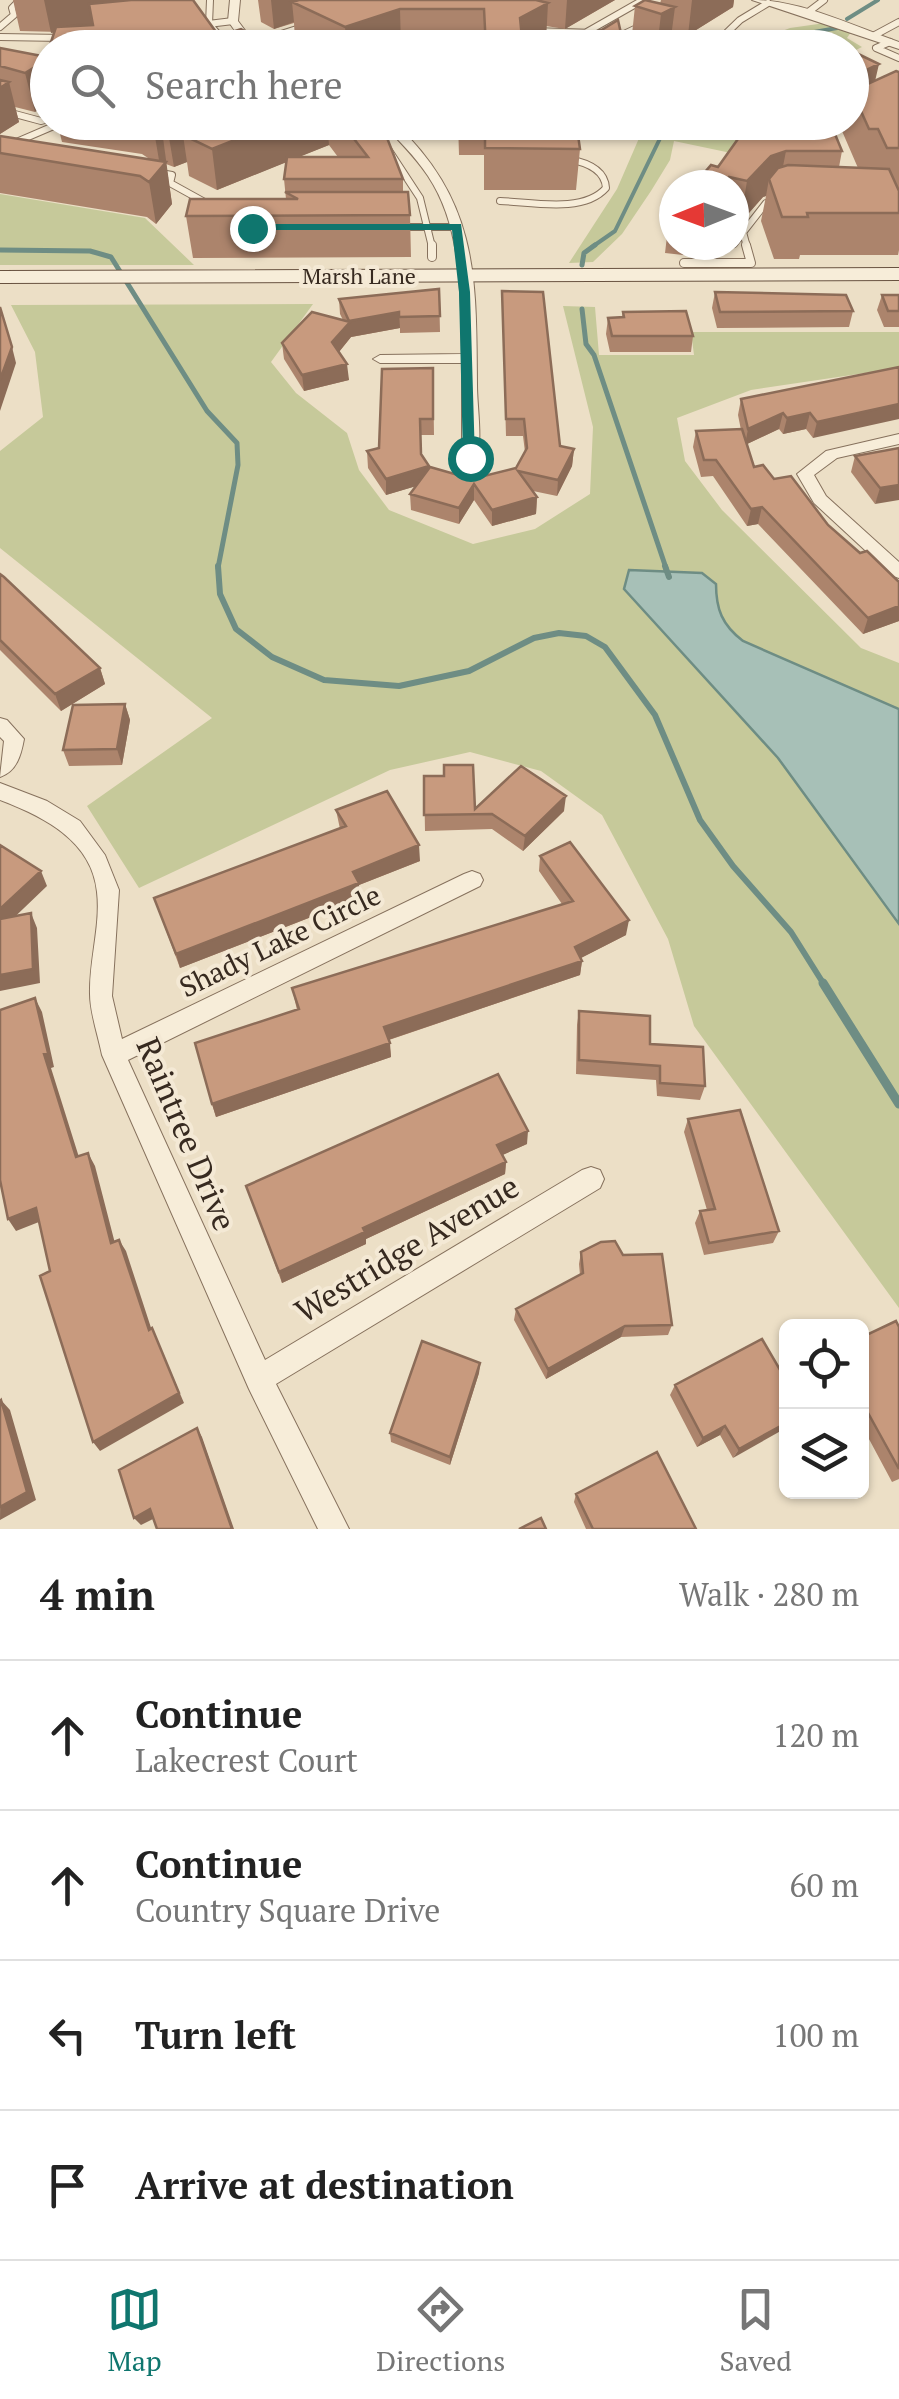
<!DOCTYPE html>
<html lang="en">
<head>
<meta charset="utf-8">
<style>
	body { margin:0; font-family:"PT Serif",serif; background:#f6f6f6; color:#222 }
	.controls { position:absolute; right:30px; bottom:30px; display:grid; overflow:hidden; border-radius:15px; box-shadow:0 2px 8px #0004 }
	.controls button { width:90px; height:90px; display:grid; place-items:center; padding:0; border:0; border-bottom:2px solid #e0e0e0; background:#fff; color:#222; font:50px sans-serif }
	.compass { position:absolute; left:659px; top:170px; width:90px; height:90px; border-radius:50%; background:#fff; box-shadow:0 2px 8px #0004; rotate:269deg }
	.stop { position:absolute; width:30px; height:30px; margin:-22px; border:8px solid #0f766e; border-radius:50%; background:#fff }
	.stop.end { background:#0f766e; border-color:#fff; box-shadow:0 2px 10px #0008 }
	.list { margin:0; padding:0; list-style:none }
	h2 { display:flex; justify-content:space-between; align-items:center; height:130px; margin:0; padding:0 40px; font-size:42px }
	h2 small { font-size:32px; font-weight:400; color:#767676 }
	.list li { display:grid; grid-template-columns:65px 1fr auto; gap:30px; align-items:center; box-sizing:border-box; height:150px; padding:0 40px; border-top:2px solid #e0e0e0 }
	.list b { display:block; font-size:38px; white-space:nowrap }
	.list p { margin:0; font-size:32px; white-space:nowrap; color:#767676 }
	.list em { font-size:32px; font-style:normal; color:#767676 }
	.icon { flex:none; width:55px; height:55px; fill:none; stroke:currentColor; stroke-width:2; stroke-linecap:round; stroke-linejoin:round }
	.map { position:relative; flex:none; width:899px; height:1529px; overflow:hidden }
	.search { position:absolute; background:#fff; box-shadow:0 2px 8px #0004; left:30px; right:30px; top:30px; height:110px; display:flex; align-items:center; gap:25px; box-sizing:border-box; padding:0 35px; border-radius:55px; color:#767676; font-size:38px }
	.sheet { height:730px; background:#fff }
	nav { display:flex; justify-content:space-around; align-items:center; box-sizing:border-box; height:140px; border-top:2px solid #e0e0e0; background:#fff; font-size:28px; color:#767676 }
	nav a { display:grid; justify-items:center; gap:5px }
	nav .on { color:#0f766e }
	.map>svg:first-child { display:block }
	.green { fill:#c6c99a }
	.water { fill:#a7c0b7; stroke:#6e8d84; stroke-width:2.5 }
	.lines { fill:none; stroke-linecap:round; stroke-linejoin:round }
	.stream-far3 { stroke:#6e8d84; stroke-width:4 }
	.stream-far2 { stroke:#6e8d84; stroke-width:5 }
	.stream-far1 { stroke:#6e8d84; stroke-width:6 }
	.stream { stroke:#6e8d84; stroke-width:9 }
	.service-far1-casing { stroke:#86715d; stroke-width:8 }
	.service-casing { stroke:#86715d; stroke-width:10 }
	.minor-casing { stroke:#86715d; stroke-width:2 }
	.secondary-casing { stroke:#685240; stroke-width:2 }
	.service-far1 { stroke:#f7edd9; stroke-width:6 }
	.service { stroke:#f7edd9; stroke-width:8 }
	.minor { fill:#f7edd9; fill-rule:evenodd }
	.secondary { fill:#f7edd9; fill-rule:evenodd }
	.wall { fill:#ac846c; fill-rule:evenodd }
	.shaded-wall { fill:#8c6c58 }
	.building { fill:#c89a7e; stroke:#8c6c58; stroke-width:2.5 }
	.route { fill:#0f766e }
	.labels { text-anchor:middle; stroke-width:8; stroke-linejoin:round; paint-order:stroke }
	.far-street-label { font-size:22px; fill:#372a20; stroke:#f4e9d5 }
	.street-label { font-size:28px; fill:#372a20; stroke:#f4e9d5 }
	.near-street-label { font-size:32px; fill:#372a20; stroke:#f4e9d5 }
</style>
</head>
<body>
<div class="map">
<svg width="899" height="1529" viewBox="0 0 899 1529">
	<rect width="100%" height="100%" fill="#ecdfc6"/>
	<path class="green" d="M825,23L851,32L847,38L862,47L852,52V48L808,40L781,47L738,48L790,28Z
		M651,123H741V137L731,153L674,141L670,160L651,191L622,234L593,262L569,263L617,189L643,129Z
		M0,194L145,218L194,265H0Z
		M313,304L271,362L296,393L347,433L359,470L389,510L473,544L535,529L590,494L593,427L563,306L595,307L599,355H694L691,332H899V368L751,390L677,418L685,461L722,510L861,648L899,663V1308L694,1026L668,939L602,815L541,771L470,752L390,770L139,888L87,806L212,718L0,548V451L43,417L35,352L11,305Z"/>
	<path class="water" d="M629,570L702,573L716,584C716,609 722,625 743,641L899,709V924L778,758L624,589Z"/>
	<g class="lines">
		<path class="stream-far3" d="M847,19L878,0
			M758,48L780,38L837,28
			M592,247L615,231L668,122"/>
		<path class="stream-far2" d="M0,250L90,251L111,257L207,411L237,443L238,465L218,568
			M582,265L584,253L595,245
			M582,309L586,344L594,355L666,568"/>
		<path class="stream-far1" d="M218,566L220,594L236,629L272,657L324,680L399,686L469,671L534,638L559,633L586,636L605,647L655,715L700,820L733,866L791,932L825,986
			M665,566L669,577"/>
		<path class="stream" d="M823,983L899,1104"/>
		<defs>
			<path id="service-far1" d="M210,0L209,24L230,48
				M807,13L824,0
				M200,25L233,21
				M0,27L14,15L12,8L20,0
				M533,31L624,34L643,25
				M585,33L643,0
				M658,35L711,48
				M873,36L899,22
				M0,37L64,38
				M890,42L876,48L899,58
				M237,48L303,27
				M711,48L740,20L768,3
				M0,110L41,121L48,119
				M822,133L844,122
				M403,137L445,131L465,122
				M386,146L420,198L432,247
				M0,149L63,122
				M155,172L172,175L170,183L208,204
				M500,201C531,202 583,214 606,188C605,169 585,162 568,159
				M399,227H458
				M743,232L747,247
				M734,244L766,203L773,201"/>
			<path id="service" d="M432,245V257
				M684,263H751L746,245"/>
			<path id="minor" d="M230,0H240L238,21L247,33L267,48C247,48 239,37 228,21Z
				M752,0C801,0 853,26 899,42V49Z
				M381,122H394C479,203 476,276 477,385C477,408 483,440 476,462L470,463L462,458V363H380L373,359L380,355L462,354C461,294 462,227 428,176C415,156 398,140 381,122Z
				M899,434V444L837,458L814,475L826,496L899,562V578L893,576L814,503L797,474L826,451Z
				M0,718L7,720L24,739C21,755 17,771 0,777L4,741L0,737Z
				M0,783L47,801L80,821L105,855L119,890L112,996L122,1039L464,874L472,871L480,874L483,880L480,886L128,1060L265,1360L582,1170L591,1167L600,1170L604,1179L600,1188L276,1384L349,1529H318L249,1389L102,1055C98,1035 90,1013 90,994C89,960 101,925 97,892C92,840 42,816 0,800Z"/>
			<path id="secondary" d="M899,268V280L0,283V271Z"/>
		</defs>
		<use href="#service-far1" class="service-far1-casing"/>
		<use href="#service" class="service-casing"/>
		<use href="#minor" class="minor-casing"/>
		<use href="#secondary" class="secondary-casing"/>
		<use href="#service-far1" class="service-far1"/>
		<use href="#service" class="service"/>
		<use href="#minor" class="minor"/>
		<use href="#secondary" class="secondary"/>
	</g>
	<path class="wall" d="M13,0H193L219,36L20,31Z
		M258,0H615L565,29L546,26V41L534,48H310L295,40L294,23L274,29L261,22Z
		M661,0H734L733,7L688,35L672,32L670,45L666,48H642L631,44L635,6L660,4Z
		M587,39L621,48H586Z
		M0,48L47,57L35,112L15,107L19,122L0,134Z
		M852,51L875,80L899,72V250L898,255H800L799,259H774L761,221L766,196L763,197L740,223L734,221V185H694L718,167L749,124L842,151L839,167L858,168L842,131L844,122H852Z
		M57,122H373L403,179V192L410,215L411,257L193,258L186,216L286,199L284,179L286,162L217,190L189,176L187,162L174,167L166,164L172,204L156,224L147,217L0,193V136L151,160L142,154L62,142ZM329,145L338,157H298Z
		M458,122H499L498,130H531L530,122H574V127L580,149L576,190H484V155H459Z
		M674,207V245H700L692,256L665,253L670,211Z
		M439,289L440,332L400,333V328L351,337L339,352L349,380L304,391L284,359L282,343L343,320L340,314L339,299Z
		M502,291L560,446L574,449L572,466L557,496L533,491L537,497L536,514L492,526L474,500L459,524L411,510L410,494L416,486L386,495L368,468L367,451L379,448L433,368L434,435H421V454L430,467L472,479L516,468L525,452L523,436H506Z
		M715,292L853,311L849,327L717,328L712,308Z
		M882,295H899V327H884L877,310Z
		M623,312L693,336L691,352H610L606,334L608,318L622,317Z
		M899,367L813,438L806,429L783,434L779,429L747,444L754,467L774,479L860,553L899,582V621L863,634L758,524L747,526L713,476L701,477L693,447L696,431L741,430L738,415L741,399Z
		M899,448L875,504L851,472L855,456Z
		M0,574L100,668L105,684L61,711L0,650Z
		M125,704L130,720L122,765L69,766L63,750Z
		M424,776L475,809L564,811L523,851L492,829L425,831Z
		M336,810L420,861L359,885L360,898L180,968L154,898L340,829Z
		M540,856L626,935L581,958L582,961L580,975L389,1040L391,1057L216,1117L212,1104L297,1010L292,988L562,904L539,871Z
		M579,1011L650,1044L705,1086L700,1100L657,1096L656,1080L576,1074L577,1025Z
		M688,1119L779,1231L773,1243L704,1255L695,1223L700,1211L707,1210L684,1132Z
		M527,1144L502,1155L506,1162L505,1174L366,1239V1244L282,1283L246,1186Z
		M581,1252L623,1255L672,1325L668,1335L621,1337L546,1379L514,1320L516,1309L580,1275L579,1264Z
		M899,1327V1479L892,1482L862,1426V1337Z
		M480,1363L479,1373L450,1465L391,1442L390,1433Z
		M786,1380L733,1458L720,1435L697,1447L670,1395L675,1385Z
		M576,1494L696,1529H586L574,1502Z"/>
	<path class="shaded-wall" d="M44,0H191L185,19L51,33Z
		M271,0H299L292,2L294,22L274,29Z
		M567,0H615L565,29Z
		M692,0H734L733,7L688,35Z
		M548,3L546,41L534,48H519L520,18Z
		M675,7L670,45L666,48H657L661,14Z
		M400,9L401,47L347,48L345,27Z
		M622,38L621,48H609V46Z
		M48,59V104L35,112L25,73Z
		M879,64L870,103L852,93V77Z
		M9,82L19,122L0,134V88Z
		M177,122H327L329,145L217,190L212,149L183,135L187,162L174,167L167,126Z
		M161,123L172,204L156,224L149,182L160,166L153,125Z
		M786,151L778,192L769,179L766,196L763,197L740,223L747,181L771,156Z
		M693,245H700L692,256Z
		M399,312L400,328L351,337L334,358L332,342L349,321Z
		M12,347L16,363L0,411V380Z
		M347,364L349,380L304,391L302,375Z
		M899,404V419L813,438L817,422Z
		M783,413L779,429L745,445L748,429Z
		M810,413L806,429L783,434L787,418Z
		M574,449L572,466L557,496L558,480Z
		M429,466L430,482L386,495V479Z
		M474,484V500L459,524V508Z
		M899,485V500L875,504L880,488Z
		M537,497L536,514L492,526V510Z
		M762,507L758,524L747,526L751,509Z
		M899,606V621L863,634L868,618Z
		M100,668L105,684L61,711L55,694Z
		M125,704L130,720L122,765L117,749Z
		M566,796L564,811L523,851L525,836Z
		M419,845L420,861L359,885L360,898L180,968L176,954L353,872Z
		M41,871L47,886L0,931V909Z
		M31,913L37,928L40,983L0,991V975Z
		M629,920L626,935L573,962L575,947Z
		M582,961L580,975L385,1041L384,1027Z
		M35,998L42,1012L54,1067L51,1068L83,1170L76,1157L44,1054Z
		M390,1043L391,1057L216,1117L212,1104Z
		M528,1131L527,1144L496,1158L497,1145Z
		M88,1153L95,1166L118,1255L111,1243Z
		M506,1162L505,1174L366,1239V1244L282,1283L279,1272L363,1228Z
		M36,1208L44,1220L16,1231L8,1219Z
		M119,1240L126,1251L155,1340L149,1330Z
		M625,1326L621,1337L546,1379L548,1369Z
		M152,1328L184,1403L100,1451L93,1442Z
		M480,1363L479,1373L450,1465V1457Z
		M1,1400L10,1410L36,1500L0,1520Z
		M786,1423V1428L733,1458L739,1449Z
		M725,1426L720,1435L697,1447L703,1438Z
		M197,1428L202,1437L234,1529H232Z
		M150,1509L157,1517L141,1525L134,1518Z"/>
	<path class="building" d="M131,0H193L219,36L241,29L275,48H49L56,27L93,25L89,4Z
		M299,0H536L548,3L520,18L523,48H486L484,9H400L345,27L292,2Z
		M645,0L675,7L661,14L635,6Z
		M618,20L622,38L609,46L587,39Z
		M824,39L843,48H803Z
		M0,48L47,57L48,54V59L25,73L0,66Z
		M852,51L879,64L852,77Z
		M896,71L899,72V148H887L878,129H869L852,91Z
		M0,80L9,82L0,88Z
		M149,122H177L167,126L161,123L153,125Z
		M215,122H280L212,149L183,135Z
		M341,122H373L380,130H384L403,179H284L287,157H368Z
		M750,122H830L842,151H786L771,156L747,181L729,177L722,185H694L711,165L718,167Z
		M536,126L577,128L580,149L485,148V130H536Z
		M0,136L166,162L149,182L140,176L0,153Z
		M788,165L889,169L899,191V213H807L808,217H782L769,179L778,168Z
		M285,192H408L410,215L186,216L190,199H298Z
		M439,289L440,316L399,317V312L349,321L339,299Z
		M502,291L543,292L560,446L574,449L558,480L518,471L537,497L492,510L474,484L459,508L410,494L430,467L472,479L516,468L527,448L524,419H506Z
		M715,292L846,295L853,311L720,312Z
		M882,295H899V311H888Z
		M0,307L12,347L0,380Z
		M686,311L693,336H612L608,318L624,317L623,312Z
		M312,312L350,322L332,342L347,364L302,375L282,343Z
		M899,367V404L817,422L810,413L787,418L783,413L748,429L741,399Z
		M433,368V419H420L421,454L429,466L386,479L367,451L379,448L382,369Z
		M742,429L754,467L763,465L774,479L791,476L828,525L860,553L867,551L899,582V606L868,618L762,507L751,509L716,460H704L696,431Z
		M899,448V485L880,488L855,456Z
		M0,574L4,577L100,668L55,694L0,640Z
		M125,704L117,749L63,750L73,705Z
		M444,765H473L475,809L521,766L566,796L525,836L492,814L424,815V776H444Z
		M387,791L419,845L353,872L359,883L176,954L154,898L346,826L336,810Z
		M570,842L629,920L575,947L582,961L384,1027L390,1043L212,1104L195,1043L299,1009L292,988L573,901L540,856Z
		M0,845L41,871L0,909Z
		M31,913L33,969L0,975V919Z
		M35,998L48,1053L44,1054L76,1157L88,1153L111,1243L119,1240L149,1330L152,1328L179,1393L93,1442L40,1276L50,1271L36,1208L8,1219L0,1180V1010Z
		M579,1011L650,1016V1044L703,1047L705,1086L660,1083V1066L579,1060Z
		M498,1074L528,1131L497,1145L506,1162L363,1228L365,1232L279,1272L246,1186Z
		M740,1110L779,1231L709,1243L700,1211L715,1209L688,1119Z
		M615,1241L623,1255L662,1254L672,1325L625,1326L548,1369L516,1309L583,1273L581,1252L601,1242Z
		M896,1321L899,1327V1469L862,1402V1337Z
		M762,1339L786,1380V1423L739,1449L725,1426L703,1438L675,1385Z
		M422,1341L480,1363L450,1457L390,1433Z
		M1,1400L27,1492L0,1507V1401Z
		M197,1428L232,1529H157L150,1509L134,1518L119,1470Z
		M657,1452L696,1529H593L576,1494Z
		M541,1518L546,1529H519Z"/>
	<path class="route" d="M252,224H461L470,292L475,460L463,458L459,292L452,230H248Z"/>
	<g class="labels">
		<g class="far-street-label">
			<text x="359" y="284">Marsh Lane</text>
		</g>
		<g class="street-label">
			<text transform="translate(280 941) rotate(-26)" y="10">Shady Lake Circle</text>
		</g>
		<g class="near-street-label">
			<text transform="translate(186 1134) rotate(67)" y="11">Raintree Drive</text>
			<text transform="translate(407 1249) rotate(-31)" y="11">Westridge Avenue</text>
		</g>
	</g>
</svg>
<div class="controls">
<button><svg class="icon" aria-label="locate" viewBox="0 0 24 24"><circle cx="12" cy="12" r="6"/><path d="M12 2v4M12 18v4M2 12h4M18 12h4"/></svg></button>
<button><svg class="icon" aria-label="layers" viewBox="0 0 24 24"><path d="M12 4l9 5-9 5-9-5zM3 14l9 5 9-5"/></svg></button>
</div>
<svg class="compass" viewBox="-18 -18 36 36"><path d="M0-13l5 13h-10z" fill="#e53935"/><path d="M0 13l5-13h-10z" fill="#767676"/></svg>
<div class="stop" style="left:470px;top:458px"></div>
<div class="stop end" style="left:252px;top:228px"></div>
<div class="search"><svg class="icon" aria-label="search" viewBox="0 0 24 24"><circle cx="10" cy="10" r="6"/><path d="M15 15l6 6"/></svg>Search here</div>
</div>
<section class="sheet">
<h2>4 min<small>Walk · 280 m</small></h2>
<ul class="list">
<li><svg class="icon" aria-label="ahead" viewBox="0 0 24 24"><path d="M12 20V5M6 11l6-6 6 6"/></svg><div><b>Continue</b><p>Lakecrest Court</p></div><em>120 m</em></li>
<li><svg class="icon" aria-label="ahead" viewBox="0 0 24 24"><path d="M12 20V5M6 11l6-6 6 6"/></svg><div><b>Continue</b><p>Country Square Drive</p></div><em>60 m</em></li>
<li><svg class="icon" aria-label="left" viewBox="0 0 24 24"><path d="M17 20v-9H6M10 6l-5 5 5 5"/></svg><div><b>Turn left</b></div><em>100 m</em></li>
<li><svg class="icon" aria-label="arrive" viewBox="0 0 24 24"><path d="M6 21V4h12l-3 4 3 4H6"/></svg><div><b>Arrive at destination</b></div></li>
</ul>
</section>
<nav>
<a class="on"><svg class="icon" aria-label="map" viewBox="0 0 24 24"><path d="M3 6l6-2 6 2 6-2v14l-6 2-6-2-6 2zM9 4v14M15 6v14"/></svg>Map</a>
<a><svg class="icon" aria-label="directions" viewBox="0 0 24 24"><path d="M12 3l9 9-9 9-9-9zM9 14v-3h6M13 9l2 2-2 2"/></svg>Directions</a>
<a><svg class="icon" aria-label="saved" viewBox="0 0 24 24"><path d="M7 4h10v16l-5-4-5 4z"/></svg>Saved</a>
</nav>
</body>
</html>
